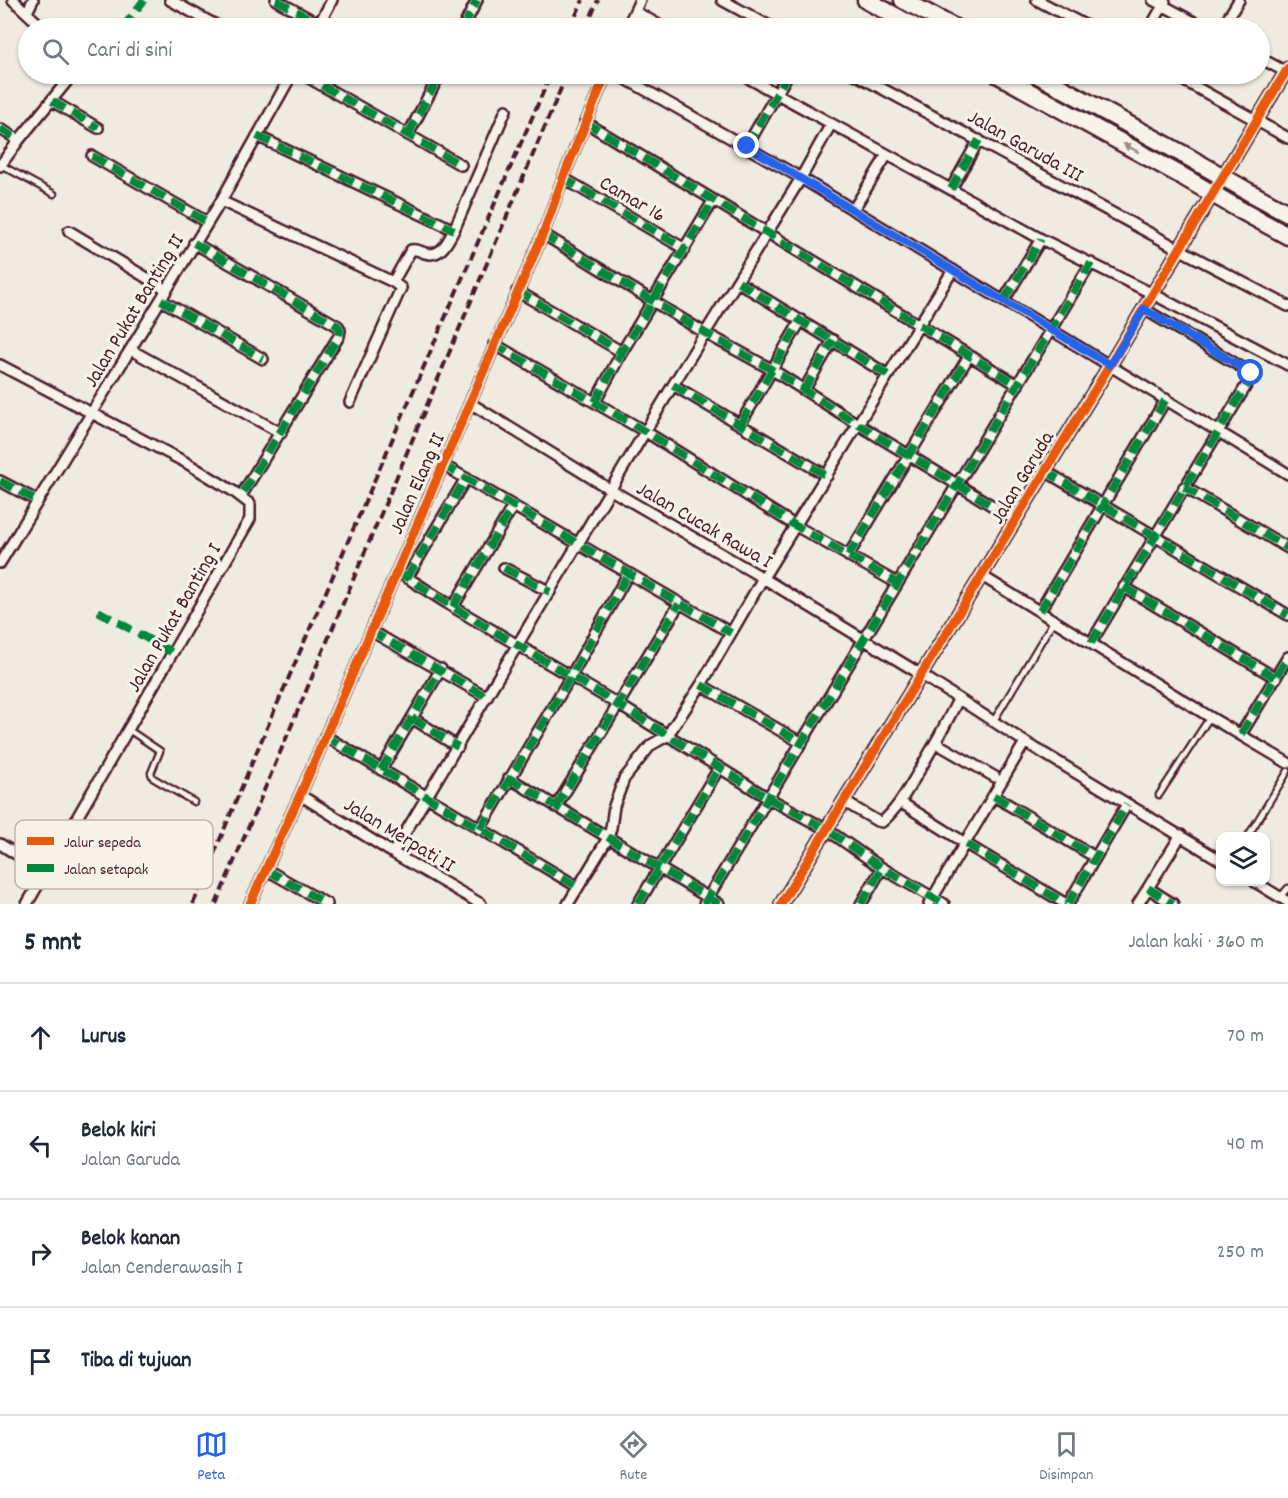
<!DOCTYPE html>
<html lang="id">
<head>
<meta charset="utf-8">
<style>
	body { margin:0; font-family:Dekko,sans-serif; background:#f2f2f3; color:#1f2937 }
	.controls { position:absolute; right:18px; bottom:18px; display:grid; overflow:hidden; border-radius:12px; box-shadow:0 2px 4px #0004 }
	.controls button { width:54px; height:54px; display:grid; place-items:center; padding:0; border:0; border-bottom:2px solid #e0e1e3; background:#fff; color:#1f2937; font:30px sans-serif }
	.stop { position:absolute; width:18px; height:18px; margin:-14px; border:4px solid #2563eb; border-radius:50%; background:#fff }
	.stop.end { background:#2563eb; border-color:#fff; box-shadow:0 2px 6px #0008 }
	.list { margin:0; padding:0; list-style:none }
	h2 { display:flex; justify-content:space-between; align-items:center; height:78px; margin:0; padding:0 24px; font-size:26px }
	h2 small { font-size:20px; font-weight:400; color:#747a83 }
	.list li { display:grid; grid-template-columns:39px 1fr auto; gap:18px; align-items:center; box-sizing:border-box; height:108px; padding:0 24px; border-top:2px solid #e0e1e3 }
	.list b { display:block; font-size:22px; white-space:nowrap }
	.list p { margin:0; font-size:20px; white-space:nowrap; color:#747a83 }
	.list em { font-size:20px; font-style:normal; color:#747a83 }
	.icon { flex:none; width:33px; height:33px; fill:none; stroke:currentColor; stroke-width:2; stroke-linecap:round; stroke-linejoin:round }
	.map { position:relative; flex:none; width:1288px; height:904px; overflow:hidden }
	.search { position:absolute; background:#fff; box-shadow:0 2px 4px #0004; left:18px; right:18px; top:18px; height:66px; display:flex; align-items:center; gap:15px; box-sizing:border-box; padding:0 21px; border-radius:33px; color:#747a83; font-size:22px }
	.sheet { height:510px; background:#fff }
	nav { display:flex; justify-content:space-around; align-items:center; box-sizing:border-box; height:84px; border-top:2px solid #e0e1e3; background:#fff; font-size:16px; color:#747a83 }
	nav a { display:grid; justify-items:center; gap:3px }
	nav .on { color:#2563eb }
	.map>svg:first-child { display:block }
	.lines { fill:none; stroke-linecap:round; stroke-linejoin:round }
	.lane-casing { stroke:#4a1f2b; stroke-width:9 }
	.street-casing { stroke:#4a1f2b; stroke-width:14 }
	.secondary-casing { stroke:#4a1f2b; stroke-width:16 }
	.highway-casing { stroke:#4a1f2b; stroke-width:21 }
	.lane { stroke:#f7f3e8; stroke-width:4.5 }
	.street { stroke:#f7f3e8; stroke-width:9 }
	.secondary { stroke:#f7f3e8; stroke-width:12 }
	.highway { stroke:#f7f3e8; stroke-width:16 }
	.rail { stroke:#4a1f2b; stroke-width:4; stroke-dasharray:9 4.5; stroke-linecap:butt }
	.highway-bridge-casing { stroke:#4a1f2b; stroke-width:21; stroke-linecap:butt }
	.highway-bridge { stroke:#f7f3e8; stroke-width:16 }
	.quiet { stroke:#00873e; stroke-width:8; stroke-dasharray:15 8; stroke-linecap:butt }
	.cycleway-casing { stroke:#f7f3e8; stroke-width:13 }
	.cycleway { stroke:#e8590c; stroke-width:9 }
	.oneway { fill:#a0898a }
	.route { stroke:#2563eb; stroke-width:8 }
	.labels { text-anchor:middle; stroke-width:6; stroke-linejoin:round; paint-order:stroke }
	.street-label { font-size:21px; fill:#4a1f2b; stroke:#f7f3e8 }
	.key { fill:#f7f3e8; stroke:#c3b3af; stroke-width:1.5 }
	.key-label { font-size:16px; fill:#4a1f2b }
</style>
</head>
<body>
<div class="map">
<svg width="1288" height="904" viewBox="0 0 1288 904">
	<rect width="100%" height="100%" fill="#f0ebe0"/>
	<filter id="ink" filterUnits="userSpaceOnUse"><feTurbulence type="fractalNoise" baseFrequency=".0167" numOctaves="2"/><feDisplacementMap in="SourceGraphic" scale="12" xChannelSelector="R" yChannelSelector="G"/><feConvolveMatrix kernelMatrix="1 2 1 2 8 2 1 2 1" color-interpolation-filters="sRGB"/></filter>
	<g filter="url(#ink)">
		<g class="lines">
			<defs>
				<path id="lane" d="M1,165L54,194
					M993,722L1054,620
					M129,730L160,751L151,773L153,778L194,802
					M1159,795L1210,717
					M1248,836L1288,771
					M1280,897L1288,888"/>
				<path id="street" d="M13,0L43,28
					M170,0L221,28
					M276,0L319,24
					M722,0L773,28
					M1037,0L1090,28
					M1153,0L1205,28
					M27,12L33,0
					M636,12L664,28
					M317,28L332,0
					M463,28L477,0
					M627,28L640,0
					M1150,28L1165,2
					M1222,28L1239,0
					M1260,58L1288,73
					M302,74L461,165
					M617,74L801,178L1288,474
					M741,74L1041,239L1153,294L1288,365
					M855,74L1179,249L1288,306
					M1172,74L1288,138
					M52,101L98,128
					M585,122L1018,385
					M0,129L19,140
					M408,135L440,74
					M257,136L454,230
					M747,146L788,74
					M92,156L207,222
					M0,166L19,140L73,74
					M563,178L685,249
					M951,189L979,140
					M221,201L393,282L401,288L350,402
					M853,210L887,155
					M69,231L167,290
					M543,234L705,333L771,369L859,425L1016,520
					M194,243L338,326L340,330L339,336L241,496
					M393,282L411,250C417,249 419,251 425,253C441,258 448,241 454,230L506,110
					M738,282L888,375
					M517,291L622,352L713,201
					M161,300L263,359
					M1004,300L1041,239
					M494,344L646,432L796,526L897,583
					M131,350L281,433
					M0,365L185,462L233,491L250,504V519L27,904
					M673,385L827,476
					M804,390L833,340
					M595,402L622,352
					M470,403L611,490L763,578L922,675L1025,742L1220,860
					M741,423L801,320
					M443,465L731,633
					M1045,471L1288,615
					M0,481L38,501
					M1184,487L1288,548
					M848,556L969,356
					M0,563L221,201L292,74
					M504,568L550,592
					M397,571L453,607L616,703L768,798L826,829L882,868L944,904
					M982,576L1210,717L1288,763
					M407,578L466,478
					M1124,587L1276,678
					M453,607L513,506
					M1040,611L1166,399
					M371,631L487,697
					M1091,643L1252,376L1251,373L1144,309
					M701,685L802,743
					M412,718L458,747
					M1241,734L1288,657
					M325,736L578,887
					M936,743L995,777
					M381,770L441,669
					M509,778L719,904
					M300,795L393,853L481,904
					M994,796L1095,857
					M843,801L877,821L882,822C895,811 904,796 913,781C929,755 944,728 958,700
					M900,802L959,839
					M556,807L679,604
					M480,829L571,676L628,574
					M0,844L46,873
					M966,844L1066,904
					M393,853L673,385L801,178L831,124
					M267,870L327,904
					M1255,882L1288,902
					M1148,888L1173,904
					M250,904L300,795L543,234L563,178L606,74
					M568,904L608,838L611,828L614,806L624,779L651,745L667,736L701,685L763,578L953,270
					M638,904L719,768
					M704,904L1091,263
					M861,904L882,868
					M929,904L1025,742
					M1068,904L1127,804
					M1138,904L1181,835"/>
				<path id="secondary" d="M781,904L1110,365L1288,68"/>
				<path id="highway" d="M866,0L917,28
					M903,0L955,28
					M997,74L1182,176
					M1036,74L1190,158
					M1249,192L1288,213
					M1242,211L1288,236"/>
			</defs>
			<use href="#lane" class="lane-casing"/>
			<use href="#street" class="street-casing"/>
			<use href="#secondary" class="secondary-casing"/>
			<use href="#highway" class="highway-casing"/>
			<use href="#lane" class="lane"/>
			<use href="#street" class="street"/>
			<use href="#secondary" class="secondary"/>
			<use href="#highway" class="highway"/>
			<path class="rail" d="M570,28L583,0
				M586,28L598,0
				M193,904L259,746L551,74
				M216,904L567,74"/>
			<defs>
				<path id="highway-bridge" d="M1190,158L1249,192
					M1182,176L1242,211"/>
			</defs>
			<use href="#highway-bridge" class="highway-bridge-casing"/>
			<use href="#highway-bridge" class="highway-bridge"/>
			<path class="quiet" d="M276,0L319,24
				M123,28L144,0
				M463,28L477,0
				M302,74L461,165
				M52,101L98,128
				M585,122L1018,385
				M0,129L19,140
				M408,135L440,74
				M257,136L454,230
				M747,146L788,74
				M92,156L207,222
				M563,178L685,249
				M951,189L979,140
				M543,234L705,333L771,369L859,425L1016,520
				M194,243L338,326L340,330L339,336L241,496
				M738,282L888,375
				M517,291L622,352L713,201
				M161,300L263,359
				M1004,300L1041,239
				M494,344L646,432L796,526L897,583
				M673,385L827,476
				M804,390L833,340
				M595,402L622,352
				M741,423L801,320
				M443,465L731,633
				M1045,471L1288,615
				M0,481L38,501
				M1184,487L1288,548
				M848,556L969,356
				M504,568L550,592
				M397,571L453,607L616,703L768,798L826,829L882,868L944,904
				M407,578L466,478
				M1124,587L1276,678
				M453,607L513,506
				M98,611L173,653
				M1040,611L1166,399
				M371,631L487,697
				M1091,643L1252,376L1251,373L1144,309
				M701,685L802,743
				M412,718L458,747
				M1241,734L1288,657
				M325,736L578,887
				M381,770L441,669
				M509,778L719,904
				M994,796L1095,857
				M556,807L679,604
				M480,829L571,676L628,574
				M966,844L1066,904
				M267,870L327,904
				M1148,888L1173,904
				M638,904L719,768
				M704,904L1091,263
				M861,904L882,868
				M1068,904L1127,804"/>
			<defs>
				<path id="cycleway" d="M250,904L300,795L543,234L563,178L606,74
					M781,904L1110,365L1288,68"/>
			</defs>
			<use href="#cycleway" class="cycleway-casing"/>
			<use href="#cycleway" class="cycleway"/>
		</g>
		<defs><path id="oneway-solid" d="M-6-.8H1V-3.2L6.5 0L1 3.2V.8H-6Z" transform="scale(1.5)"/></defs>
		<use class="oneway" href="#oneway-solid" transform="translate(1131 148) rotate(-151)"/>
	</g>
	<g class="lines" filter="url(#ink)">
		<path class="route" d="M747,146L1110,365L1144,309L1251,373"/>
	</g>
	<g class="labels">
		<g class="street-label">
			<text transform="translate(1026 145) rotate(29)" y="7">Jalan Garuda III</text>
			<text transform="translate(633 198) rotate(30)" y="7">Camar 16</text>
			<text transform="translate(133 310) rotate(-59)" y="7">Jalan Pukat Banting II</text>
			<text transform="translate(1021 477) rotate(-59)" y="7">Jalan Garuda</text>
			<text transform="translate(416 483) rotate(-66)" y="7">Jalan Elang II</text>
			<text transform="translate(705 524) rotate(30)" y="7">Jalan Cucak Rawa I</text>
			<text transform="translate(173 617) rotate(-60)" y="7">Jalan Pukat Banting I</text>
			<text transform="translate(400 834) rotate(31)" y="7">Jalan Merpati II</text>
		</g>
	</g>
	<rect x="15" y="820" width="198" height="69" rx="9" class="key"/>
	<rect x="27" y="837" width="27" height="8" fill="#e8590c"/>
	<rect x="27" y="864" width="27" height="8" fill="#00873e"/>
	<g class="key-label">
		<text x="64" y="847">Jalur sepeda</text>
		<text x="64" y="874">Jalan setapak</text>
	</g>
</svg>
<div class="controls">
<button><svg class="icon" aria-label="layers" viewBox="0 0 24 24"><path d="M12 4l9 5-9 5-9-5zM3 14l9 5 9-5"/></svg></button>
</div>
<div class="stop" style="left:1251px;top:373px"></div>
<div class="stop end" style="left:747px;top:146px"></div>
<div class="search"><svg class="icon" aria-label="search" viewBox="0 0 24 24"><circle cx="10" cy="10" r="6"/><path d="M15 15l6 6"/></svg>Cari di sini</div>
</div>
<section class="sheet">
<h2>5 mnt<small>Jalan kaki · 360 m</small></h2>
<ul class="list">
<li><svg class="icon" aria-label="ahead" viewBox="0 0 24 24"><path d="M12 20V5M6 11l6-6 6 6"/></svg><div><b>Lurus</b></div><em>70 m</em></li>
<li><svg class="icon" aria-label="left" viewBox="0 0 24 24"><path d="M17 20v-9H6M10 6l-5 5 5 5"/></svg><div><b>Belok kiri</b><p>Jalan Garuda</p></div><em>40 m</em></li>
<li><svg class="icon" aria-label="right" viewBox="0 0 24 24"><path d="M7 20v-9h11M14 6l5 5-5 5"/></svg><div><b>Belok kanan</b><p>Jalan Cenderawasih I</p></div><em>250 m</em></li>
<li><svg class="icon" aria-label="arrive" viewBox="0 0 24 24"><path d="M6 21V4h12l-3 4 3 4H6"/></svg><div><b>Tiba di tujuan</b></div></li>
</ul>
</section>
<nav>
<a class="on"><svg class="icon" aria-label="map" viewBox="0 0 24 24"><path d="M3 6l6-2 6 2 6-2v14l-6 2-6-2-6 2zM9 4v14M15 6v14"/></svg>Peta</a>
<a><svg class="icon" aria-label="directions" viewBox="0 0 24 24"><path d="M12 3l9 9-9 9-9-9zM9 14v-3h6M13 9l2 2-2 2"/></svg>Rute</a>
<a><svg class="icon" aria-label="saved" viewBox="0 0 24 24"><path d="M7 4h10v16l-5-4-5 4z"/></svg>Disimpan</a>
</nav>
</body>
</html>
